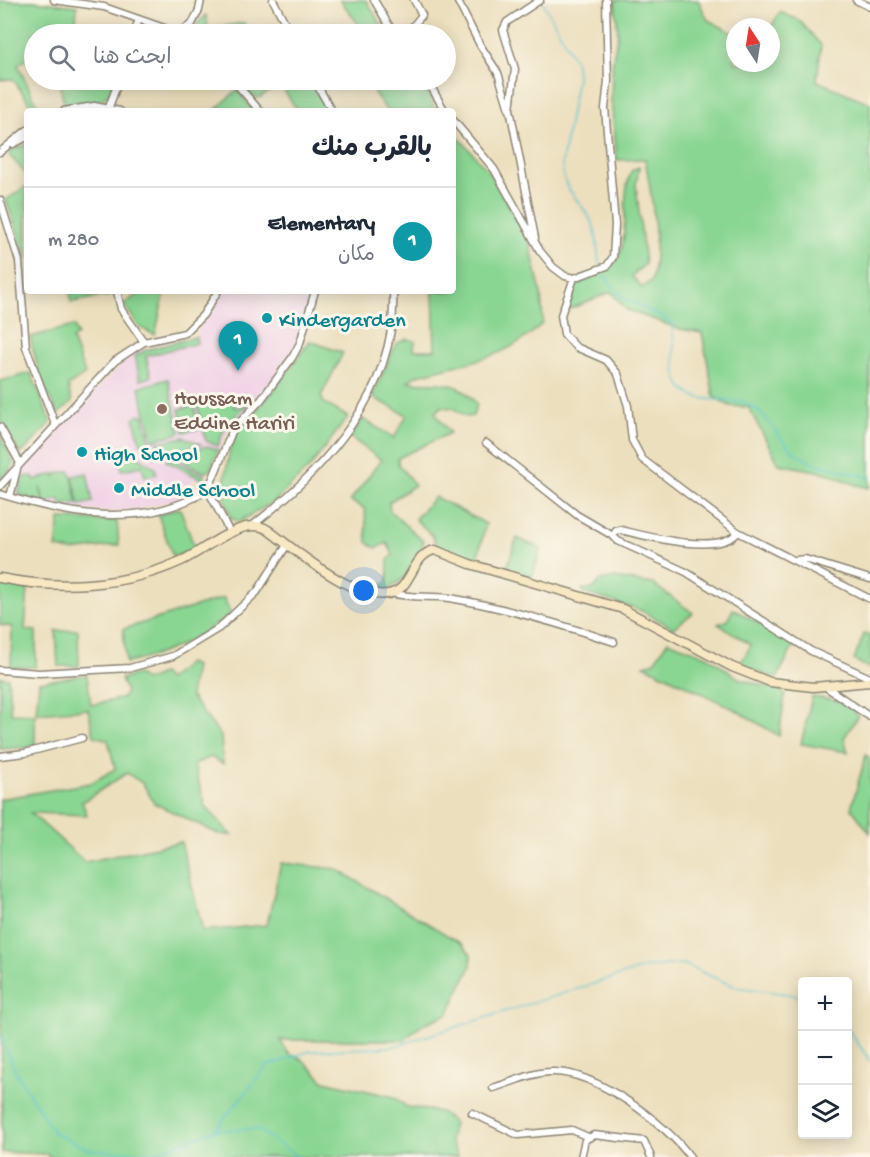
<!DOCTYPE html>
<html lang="ar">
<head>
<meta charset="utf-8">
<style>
	body { margin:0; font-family:"Gochi Hand","Playpen Sans Arabic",sans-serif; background:#f2f2f3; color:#1f2937; direction:rtl }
	.controls { position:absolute; right:18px; bottom:18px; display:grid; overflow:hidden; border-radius:6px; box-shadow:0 3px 15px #0003 }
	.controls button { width:54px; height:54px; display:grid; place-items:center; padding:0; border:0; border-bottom:2px solid #e0e1e3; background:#fff; color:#1f2937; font:30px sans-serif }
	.compass { position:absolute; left:726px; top:18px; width:54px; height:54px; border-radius:50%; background:#fff; box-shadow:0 3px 15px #0003; rotate:348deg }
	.you { position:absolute; left:364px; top:591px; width:21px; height:21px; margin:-15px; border:4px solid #fff; border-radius:50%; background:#1a73e8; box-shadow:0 0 0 9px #1a73e833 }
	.badge { display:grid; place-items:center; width:39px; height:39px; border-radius:50%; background:#d1495b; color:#fff; font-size:20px; font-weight:700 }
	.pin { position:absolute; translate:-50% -50px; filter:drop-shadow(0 2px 3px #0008) }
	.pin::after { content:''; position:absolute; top:32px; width:21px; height:18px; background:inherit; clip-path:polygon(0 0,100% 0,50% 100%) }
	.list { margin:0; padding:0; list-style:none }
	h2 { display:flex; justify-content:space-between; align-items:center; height:78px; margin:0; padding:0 24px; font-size:26px }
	h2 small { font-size:20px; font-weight:400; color:#747a83 }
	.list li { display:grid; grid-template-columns:39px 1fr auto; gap:18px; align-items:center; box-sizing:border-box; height:108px; padding:0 24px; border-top:2px solid #e0e1e3 }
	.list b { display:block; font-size:22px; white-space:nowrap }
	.list p { margin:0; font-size:20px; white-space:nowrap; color:#747a83 }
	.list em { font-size:20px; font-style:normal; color:#747a83 }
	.icon { flex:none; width:33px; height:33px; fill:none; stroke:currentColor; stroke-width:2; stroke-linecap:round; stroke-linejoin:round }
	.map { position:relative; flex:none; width:870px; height:1157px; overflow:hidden; direction:ltr }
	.search { position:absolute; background:#fff; box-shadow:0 3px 15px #0003; left:24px; top:24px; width:432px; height:66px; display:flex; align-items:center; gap:15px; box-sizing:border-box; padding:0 21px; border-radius:33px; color:#747a83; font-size:22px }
	.panel { position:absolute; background:#fff; box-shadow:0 3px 15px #0003; left:24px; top:108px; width:432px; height:186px; border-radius:6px; direction:rtl }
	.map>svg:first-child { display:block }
	.built { fill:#f0d0e5 }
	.green { fill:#89d592; stroke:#5a805e; stroke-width:1.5 }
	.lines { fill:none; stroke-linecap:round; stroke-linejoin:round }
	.stream { stroke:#56c3ce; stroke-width:1.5 }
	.street-casing { stroke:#8c8574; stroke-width:9 }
	.secondary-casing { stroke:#8c8574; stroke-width:11 }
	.street { stroke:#fff; stroke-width:6 }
	.secondary { stroke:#f7e8c3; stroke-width:8 }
	.culture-dot { fill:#0f9aa8; stroke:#fbf7ec; stroke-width:2 }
	.education-dot { fill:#8d6e63; stroke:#fbf7ec; stroke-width:2 }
	.labels { text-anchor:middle; stroke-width:6; stroke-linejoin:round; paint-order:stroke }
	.culture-label { font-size:22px; fill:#0d838f; stroke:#fbf7ec; text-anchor:start }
	.education-label { font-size:22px; fill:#785e54; stroke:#fbf7ec; text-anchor:start }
</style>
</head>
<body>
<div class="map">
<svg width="870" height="1157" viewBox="0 0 870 1157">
	<rect width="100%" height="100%" fill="#fbf7ec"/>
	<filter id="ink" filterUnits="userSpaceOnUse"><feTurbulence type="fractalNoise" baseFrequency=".0167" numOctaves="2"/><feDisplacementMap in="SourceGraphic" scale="12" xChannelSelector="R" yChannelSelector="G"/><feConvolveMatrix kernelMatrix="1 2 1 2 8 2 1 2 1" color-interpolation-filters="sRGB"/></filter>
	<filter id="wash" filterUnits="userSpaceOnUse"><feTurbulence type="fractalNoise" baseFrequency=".008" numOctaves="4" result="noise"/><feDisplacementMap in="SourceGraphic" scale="24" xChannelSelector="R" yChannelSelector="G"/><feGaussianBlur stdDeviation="1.35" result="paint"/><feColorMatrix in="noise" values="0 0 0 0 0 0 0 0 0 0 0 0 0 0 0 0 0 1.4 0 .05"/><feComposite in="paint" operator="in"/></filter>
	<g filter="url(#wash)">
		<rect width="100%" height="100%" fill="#ecdfbd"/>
		<path class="built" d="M223,291H310L296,348L269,384L229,429L203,482L194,479L188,489L195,493L180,499L129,511L95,512L45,505L19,497L16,488L23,469L50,434L136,351L199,335L198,330Z"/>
		<path class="green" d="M340,0H366L387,34H366Z
			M615,0H698L708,20L735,34V63H771V27L780,12L799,20L821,45L817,81L870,103V488L856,485L827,473L779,464L748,407L730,406L714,397L702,333L680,329L627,310L611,292L568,310L576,286C587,276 603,275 613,265C632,249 619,194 632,170L639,167L636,185L645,264L632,276L642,288L652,280C660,240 652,199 645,159L617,160L611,98L613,59L618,33Z
			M0,1H33L77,6L75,34H34V54L18,65L40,111H35L13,79L0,80Z
			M206,15L208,29L244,23L249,34H197V24Z
			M58,80H115C108,107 90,102 65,106Z
			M237,80H311L327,111H298L280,85L259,98L251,95Z
			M365,80H421L436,111H387Z
			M237,90L254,111H214Z
			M453,131L490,173L529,240L541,293L543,323C503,362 466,361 415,376L408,382C440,385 454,376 477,404L473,416L466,417L453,408L441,407L435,413L450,433L398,458V464L415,485L389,502L390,511L424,542C416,560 404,589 381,589L380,586L388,582V560L393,555L387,543L376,548L367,542L365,509L350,501L381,460L350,437L363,419L394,438L407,415L372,397L396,344L407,339L415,341L414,350H435L433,291H453Z
			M27,144V175L9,155L11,151Z
			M27,186V260L6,200Z
			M70,291H112V295L71,302Z
			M143,291H165L155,335L139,327L124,304Z
			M74,326L77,335L72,339L85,374L68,386L72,402L58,414L40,377L30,337Z
			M245,330L249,345L223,352L222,346L228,334Z
			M196,337L197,343L146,356L151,377L140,380L135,356L146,350Z
			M310,341L343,353L321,396L324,403L348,417L310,467L275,501L239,522L231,518L224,497L225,476L230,449L239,429L272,393Z
			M31,373L51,423L21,454L0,422V381Z
			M168,379L180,433L153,440L139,387Z
			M231,397L235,408L248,404L225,427L218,446L206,441L197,405Z
			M194,406L199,429L184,432L179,409Z
			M139,415H143L150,440L145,446L140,442L134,419Z
			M0,434L14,465L0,481Z
			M184,437L201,444L168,452L156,443Z
			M208,446L218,450L211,468L205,473L171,455Z
			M117,447L126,448L155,468L157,474L145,477L142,466L122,470Z
			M168,457L205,476L203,480L166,461Z
			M70,471L78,503L61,505L60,499L45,503L40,487L44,504L18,494L23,477L33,476L34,480L54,474L56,478L55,474Z
			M87,473L93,502L79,505L73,476Z
			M435,497L486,524L477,560L437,546L432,535L415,519Z
			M180,508L195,549L173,557L158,515Z
			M60,519L117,521L119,545L72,551L56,548Z
			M517,538L541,549L532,577L506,569Z
			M615,578L653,584L693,613L673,628L640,610L584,593L582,589H593L600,581Z
			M0,585L28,589L25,630L36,631V667H11L12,627L0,625Z
			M224,598L231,614C195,639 170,654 126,663L123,629Z
			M733,609L795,643L777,678L739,666L751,645L718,624L727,621Z
			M78,630L79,666H58L56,631Z
			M864,634L870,636V669L854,660Z
			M668,641L707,656L740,679L780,690L785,695L779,736L736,710L644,665L653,663Z
			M188,663L195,666L190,696L221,736L223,764L211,757L194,764L205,806L232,835L218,834L154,803L143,784L127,773L82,802L87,815L31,813L85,862L181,842L203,931L267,925L281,863L337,869L462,944L471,955V966L448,1014L423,1024L404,1040H280L289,1054L302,1059L324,1081L394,1097L407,1107L441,1112L454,1123L450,1141L458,1157H48V1154L2,1152L0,799L91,783L115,769L108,740L94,736L88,709L36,713L39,682L87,675L91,705L123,698L126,691L121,679L137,674L145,681L162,674L168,680Z
			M0,677L8,678L11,713L35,714V747L0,749Z
			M812,697C830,699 847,700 858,716L844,738L848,752L801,744Z
			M866,755L870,759V833L851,808Z"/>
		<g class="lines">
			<path class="stream" d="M543,2L576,63L577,78L562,163C563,195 582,199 593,225C599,238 596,254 600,267
				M601,272L621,296L671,322C677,341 670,368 681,386C695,406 728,396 747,404C766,412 777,437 792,450C812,468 846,469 870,478
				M848,1029L870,1061
				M0,1036L16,1072L54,1133L90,1150L153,1153L215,1130L257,1129L298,1157
				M215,1130L267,1066L310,1051L392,1047L647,967L683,964L736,987L802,996"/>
		</g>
	</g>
	<g filter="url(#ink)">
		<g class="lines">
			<defs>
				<path id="street" d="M54,0L104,7L170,30L181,31L192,24L199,10L201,0
					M273,0L291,34
					M374,0L394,34
					M457,0L480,45L498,73L509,109
					M856,0L870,7
					M134,34L139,19
					M412,34L413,26L422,15L414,0
					M233,80L260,111
					M314,80L332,111
					M427,80L445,111
					M109,107L119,80
					M64,111L94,106L120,111
					M453,120L494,169L540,251L553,267L565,276L574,278L607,266L613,257L615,225L605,108L608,81L606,0
					M13,144L27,137
					M0,152L27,130
					M0,200L19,261L26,347L55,424
					M535,238L510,109L515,69L503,30L507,22L540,0
					M574,278L561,315L564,334L576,347L606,360L618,374L628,406L632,440L642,459L738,532L870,599
					M117,291L121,309L144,342
					M0,427L20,463
					M486,443L577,515L613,536
					M0,486L115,361L144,342L185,333L203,315L218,291
					M208,490L233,429L261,400L292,358L300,343L315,291
					M0,494C68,515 143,530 208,490L230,533
					M10,497L17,469
					M253,525C326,468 398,390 393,291
					M738,532C720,556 646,536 621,530L616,531L613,536L618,541L686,572L811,651L870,678
					M797,560L805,559L870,579
					M391,593C411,599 430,595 450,598C506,608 561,624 614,642
					M0,670L39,673L130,668L173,656L219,628L257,592L287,545
					M826,687L870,717
					M0,756L25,753L82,738
					M493,1088C511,1083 532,1072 551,1072C594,1070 666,1123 690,1157
					M472,1113L518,1135L572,1130L588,1137
					M581,1157L585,1140L594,1135L644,1141L651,1157"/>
				<path id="secondary" d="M0,578C60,590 124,587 181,561C204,551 244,514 268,530C293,548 371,617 402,587C413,575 417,553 435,550L470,564L623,609L732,667L770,682L813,687L870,682"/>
			</defs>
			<use href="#street" class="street-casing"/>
			<use href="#secondary" class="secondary-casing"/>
			<use href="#street" class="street"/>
			<use href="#secondary" class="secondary"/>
		</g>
	</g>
	<g class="culture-dot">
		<circle cx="267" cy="318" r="6"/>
		<circle cx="82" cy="452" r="6"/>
		<circle cx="119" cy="488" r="6"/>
	</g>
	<circle class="education-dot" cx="162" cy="409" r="6"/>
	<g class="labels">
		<g class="culture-label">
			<text x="279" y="326">Kindergarden</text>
			<text x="94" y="460">High School</text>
			<text x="131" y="496">Middle School</text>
		</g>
		<g class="education-label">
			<text x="174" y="404">Houssam<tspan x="174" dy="25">Eddine Hariri</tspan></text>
		</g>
	</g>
</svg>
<div class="controls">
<button>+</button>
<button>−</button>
<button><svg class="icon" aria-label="layers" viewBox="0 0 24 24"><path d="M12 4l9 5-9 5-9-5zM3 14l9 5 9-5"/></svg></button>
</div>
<svg class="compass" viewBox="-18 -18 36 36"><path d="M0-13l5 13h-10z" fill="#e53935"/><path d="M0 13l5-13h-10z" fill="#747a83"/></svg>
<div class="you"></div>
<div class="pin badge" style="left:238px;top:371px;background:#0f9aa8">1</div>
<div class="search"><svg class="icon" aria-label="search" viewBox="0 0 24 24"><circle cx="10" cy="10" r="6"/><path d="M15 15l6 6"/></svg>ابحث هنا</div>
<section class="panel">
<h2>بالقرب منك<small></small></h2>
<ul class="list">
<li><span class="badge" style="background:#0f9aa8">1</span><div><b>Elementary</b><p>مكان</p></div><em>280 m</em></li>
</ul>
</section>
</div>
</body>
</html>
